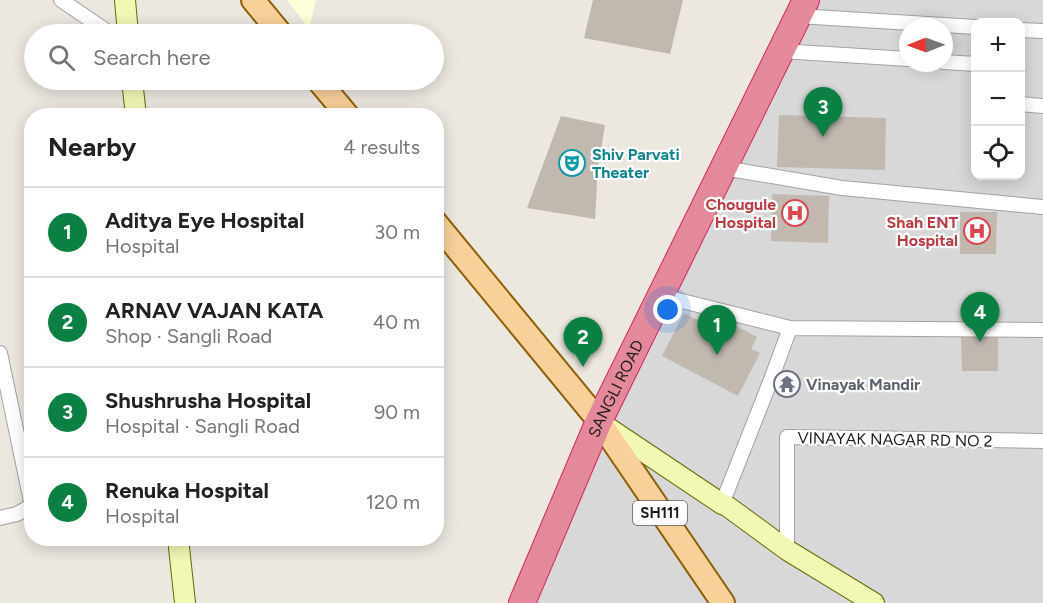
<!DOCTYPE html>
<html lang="en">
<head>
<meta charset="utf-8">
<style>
	body { margin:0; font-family:Figtree,sans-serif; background:#f2f2f2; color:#222 }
	.controls { position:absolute; right:18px; top:18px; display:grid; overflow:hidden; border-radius:12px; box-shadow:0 3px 15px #0003 }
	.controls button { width:54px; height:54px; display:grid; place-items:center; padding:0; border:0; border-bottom:2px solid #e0e0e0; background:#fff; color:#222; font:30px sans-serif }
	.compass { position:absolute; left:899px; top:18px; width:54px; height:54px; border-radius:50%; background:#fff; box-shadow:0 3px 15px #0003; rotate:269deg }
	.you { position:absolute; left:668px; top:310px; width:21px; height:21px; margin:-15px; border:4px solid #fff; border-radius:50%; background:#1a73e8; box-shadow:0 0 0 9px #1a73e833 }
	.badge { display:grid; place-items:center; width:39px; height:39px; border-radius:50%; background:#0b8043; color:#fff; font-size:20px; font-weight:700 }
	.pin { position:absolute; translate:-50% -50px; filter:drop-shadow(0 2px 3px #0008) }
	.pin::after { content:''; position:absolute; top:32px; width:21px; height:18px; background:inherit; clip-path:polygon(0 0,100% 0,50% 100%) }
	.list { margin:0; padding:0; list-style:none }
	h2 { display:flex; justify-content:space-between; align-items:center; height:78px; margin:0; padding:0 24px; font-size:26px }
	h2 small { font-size:20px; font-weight:400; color:#767676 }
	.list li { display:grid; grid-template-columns:39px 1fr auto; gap:18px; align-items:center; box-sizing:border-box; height:90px; padding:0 24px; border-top:2px solid #e0e0e0 }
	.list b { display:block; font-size:22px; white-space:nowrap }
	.list p { margin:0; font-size:20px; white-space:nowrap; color:#767676 }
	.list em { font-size:20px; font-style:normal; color:#767676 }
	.icon { flex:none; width:33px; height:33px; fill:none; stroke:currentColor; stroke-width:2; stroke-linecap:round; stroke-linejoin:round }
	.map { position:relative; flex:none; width:1043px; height:603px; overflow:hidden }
	.search { position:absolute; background:#fff; box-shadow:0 3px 15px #0003; left:24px; top:24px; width:420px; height:66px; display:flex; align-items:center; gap:15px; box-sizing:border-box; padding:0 21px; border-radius:33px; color:#767676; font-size:22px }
	.panel { position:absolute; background:#fff; box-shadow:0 3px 15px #0003; left:24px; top:108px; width:420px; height:438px; border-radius:24px }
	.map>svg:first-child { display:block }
	.residential { fill:#d9d8d8; fill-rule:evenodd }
	.education { fill:#fefed8 }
	.building { fill:#c1b8b0 }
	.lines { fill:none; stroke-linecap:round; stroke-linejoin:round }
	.street-casing { stroke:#a2a2a2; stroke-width:16 }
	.secondary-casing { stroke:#616c08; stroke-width:22 }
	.primary-casing { stroke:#8d6004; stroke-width:26 }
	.highway-casing { stroke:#d02861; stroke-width:28 }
	.street { stroke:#fff; stroke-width:14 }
	.secondary { stroke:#f3f7b4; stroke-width:20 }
	.primary { stroke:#f8d099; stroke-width:22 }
	.highway { stroke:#e3899a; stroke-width:26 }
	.labels { text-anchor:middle; stroke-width:4.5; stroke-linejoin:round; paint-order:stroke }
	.shield { fill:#fff; stroke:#5f5f5f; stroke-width:1.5 }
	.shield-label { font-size:15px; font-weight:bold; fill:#1b1b1b }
	.culture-label { font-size:16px; font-weight:bold; fill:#0d838f; stroke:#fff; text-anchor:start }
	.health-label { font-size:16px; font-weight:bold; fill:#be3a42; stroke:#fff; text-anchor:end }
	.worship-label { font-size:16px; font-weight:bold; fill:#5b616d; stroke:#fff; text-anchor:start }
	.street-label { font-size:16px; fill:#1b1b1b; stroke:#fff }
</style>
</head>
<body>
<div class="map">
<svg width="1043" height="603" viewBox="0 0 1043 603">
	<rect width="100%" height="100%" fill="#ece8e0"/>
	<path class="residential" d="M806,0H1043V603H522ZM976,22H1020V176H976ZM908,27H944V63H908Z"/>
	<path class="education" d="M287,0H316L309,29Z"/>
	<path class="building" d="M593,0H683L670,54L584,38Z
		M779,115L886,118L885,170L777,167Z
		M561,116L605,125L598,168L595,219L527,208Z
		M772,194L829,196L828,243L771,241Z
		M960,212H997L996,254H960Z
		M707,311L757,337L751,349L760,353L738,396L662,356L684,313L701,322Z
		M961,331H998V371H962Z
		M777 385a10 10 0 1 1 20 0a10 10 0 1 1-20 0Z"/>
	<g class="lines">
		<defs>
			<path id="street" d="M61,0L111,34
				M798,16L976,27
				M1020,30L1043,31
				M781,51L908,59
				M944,62L976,64
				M1020,104L1043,106
				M724,168L842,188L1043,207
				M662,296L790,328L1043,330
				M0,353L32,506
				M722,504L772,377L790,328
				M0,518L17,514L31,506
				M787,550V437L1043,441"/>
			<path id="secondary" d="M125,0L128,34
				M132,80L136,116
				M604,425L722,504L727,506L787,550L874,603
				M178,538L185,603"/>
			<path id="primary" d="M253,0L281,34
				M318,80L348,116
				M436,223L599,421L723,603"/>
			<g id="highway">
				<path id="s1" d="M522,603L599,421L806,0"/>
			</g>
		</defs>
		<use href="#street" class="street-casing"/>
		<use href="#secondary" class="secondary-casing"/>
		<use href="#primary" class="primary-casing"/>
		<use href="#highway" class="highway-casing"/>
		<use href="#street" class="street"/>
		<use href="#secondary" class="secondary"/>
		<use href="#primary" class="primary"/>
		<use href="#highway" class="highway"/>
	</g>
	<defs>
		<symbol id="theatre-ring" viewBox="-11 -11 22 22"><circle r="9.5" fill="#fff" stroke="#0f9aa8" stroke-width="1.5"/><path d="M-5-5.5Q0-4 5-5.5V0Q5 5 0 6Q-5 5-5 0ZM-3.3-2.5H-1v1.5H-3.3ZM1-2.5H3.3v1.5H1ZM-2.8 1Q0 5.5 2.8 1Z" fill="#0f9aa8"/></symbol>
		<symbol id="hospital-ring" viewBox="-11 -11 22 22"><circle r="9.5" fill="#fff" stroke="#e0444e" stroke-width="1.5"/><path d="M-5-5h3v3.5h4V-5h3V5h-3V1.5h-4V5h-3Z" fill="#e0444e"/></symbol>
		<symbol id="temple-ring" viewBox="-11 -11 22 22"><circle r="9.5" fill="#fff" stroke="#6b7280" stroke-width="1.5"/><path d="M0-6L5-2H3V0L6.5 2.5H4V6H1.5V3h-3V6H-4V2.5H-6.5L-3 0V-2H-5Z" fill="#6b7280"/></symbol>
	</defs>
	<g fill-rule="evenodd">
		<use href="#theatre-ring" x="557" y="148" width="30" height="30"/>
		<use href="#hospital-ring" x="780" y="198" width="30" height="30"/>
		<use href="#hospital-ring" x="962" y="216" width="30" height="30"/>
		<use href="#temple-ring" x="772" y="369" width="30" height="30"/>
	</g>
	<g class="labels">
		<rect class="shield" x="633" y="501" width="54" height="24" rx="4.5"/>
		<g class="shield-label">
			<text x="660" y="518">SH111</text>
		</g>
		<g class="culture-label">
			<text x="592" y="160">Shiv Parvati<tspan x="592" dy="18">Theater</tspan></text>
		</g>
		<g class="health-label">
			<text x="776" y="210">Chougule<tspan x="776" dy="18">Hospital</tspan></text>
			<text x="958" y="228">Shah ENT<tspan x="958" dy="18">Hospital</tspan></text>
		</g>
		<g class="worship-label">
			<text x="806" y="390">Vinayak Mandir</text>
		</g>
		<g class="street-label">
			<text dy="6" stroke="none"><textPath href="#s1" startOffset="234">SANGLI ROAD</textPath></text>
			<text transform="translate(895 439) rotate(1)" y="6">VINAYAK NAGAR RD NO 2</text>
		</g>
	</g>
</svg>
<div class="controls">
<button>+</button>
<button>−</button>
<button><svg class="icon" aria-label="locate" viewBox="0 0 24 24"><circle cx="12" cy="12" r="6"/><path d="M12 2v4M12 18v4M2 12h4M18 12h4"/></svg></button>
</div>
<svg class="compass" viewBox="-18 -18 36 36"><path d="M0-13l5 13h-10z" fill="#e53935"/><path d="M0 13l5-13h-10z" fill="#767676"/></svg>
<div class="you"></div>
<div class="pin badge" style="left:717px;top:355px">1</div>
<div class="pin badge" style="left:583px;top:367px">2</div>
<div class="pin badge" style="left:823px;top:137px">3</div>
<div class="pin badge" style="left:980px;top:342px">4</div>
<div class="search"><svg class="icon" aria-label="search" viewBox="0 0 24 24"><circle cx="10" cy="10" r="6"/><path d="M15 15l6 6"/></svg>Search here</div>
<section class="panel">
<h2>Nearby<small>4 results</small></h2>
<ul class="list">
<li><span class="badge">1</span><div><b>Aditya Eye Hospital</b><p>Hospital</p></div><em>30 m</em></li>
<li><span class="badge">2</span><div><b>ARNAV VAJAN KATA</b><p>Shop · Sangli Road</p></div><em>40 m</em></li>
<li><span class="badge">3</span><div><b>Shushrusha Hospital</b><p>Hospital · Sangli Road</p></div><em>90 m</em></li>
<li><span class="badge">4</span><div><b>Renuka Hospital</b><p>Hospital</p></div><em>120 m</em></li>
</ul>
</section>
</div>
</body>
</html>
